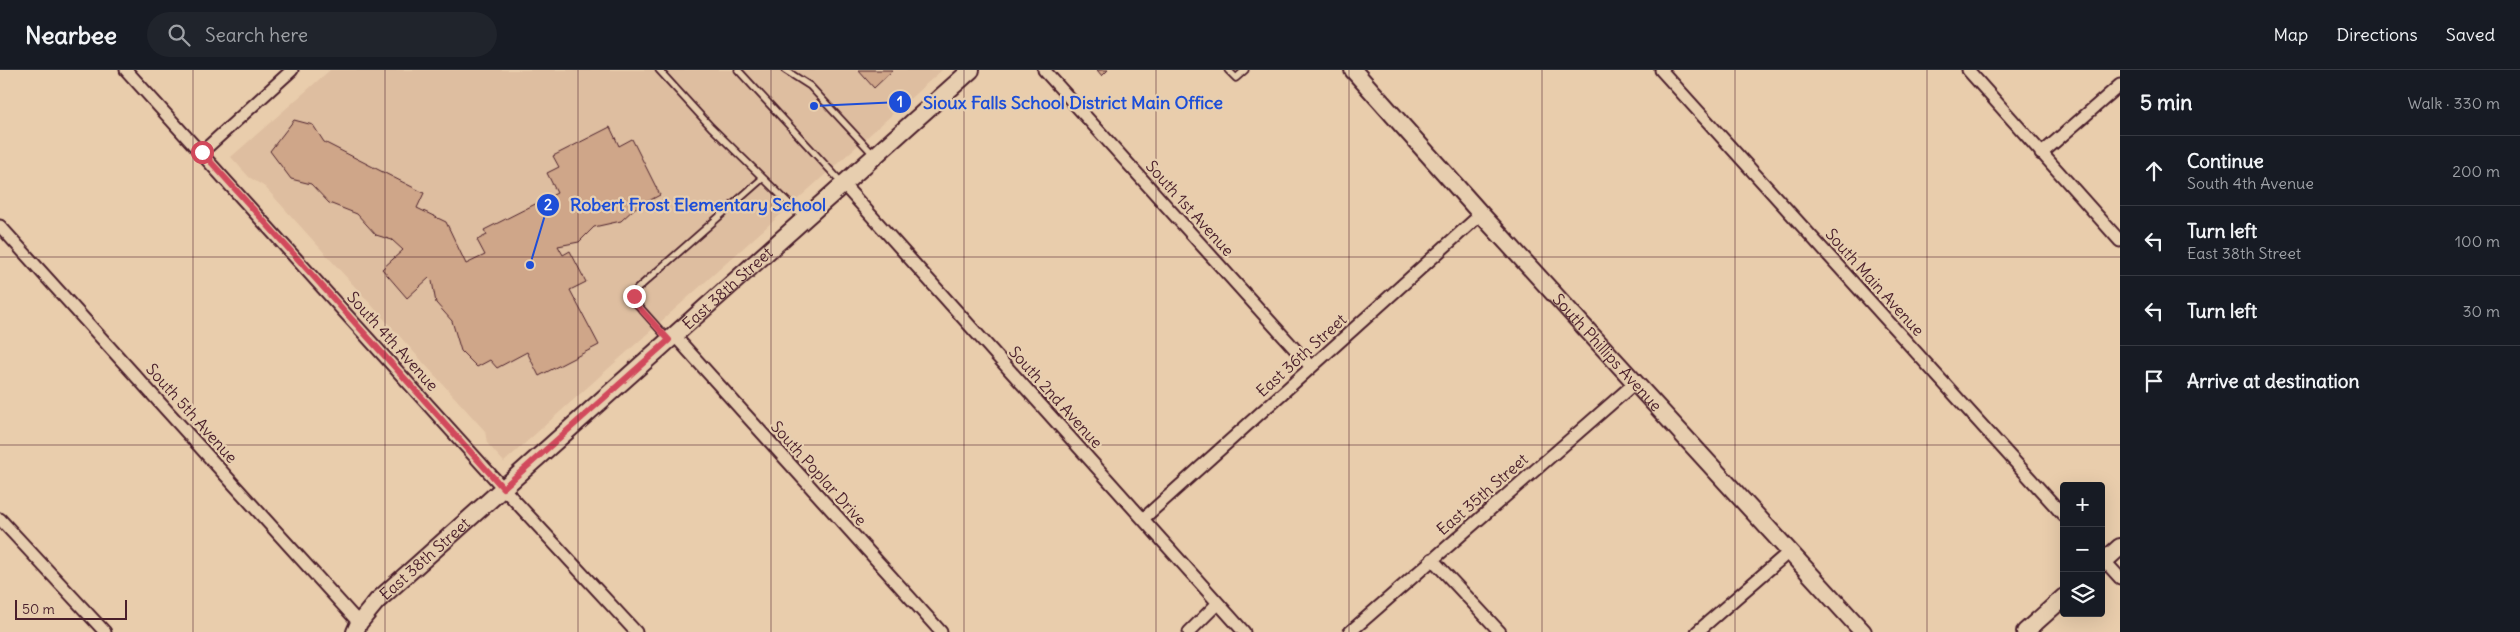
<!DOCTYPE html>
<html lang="en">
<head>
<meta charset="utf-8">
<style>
	body { margin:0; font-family:Delius,sans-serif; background:#20242c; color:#f1f3f6 }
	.controls { position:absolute; right:15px; bottom:15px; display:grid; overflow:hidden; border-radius:5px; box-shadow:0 5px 20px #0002 }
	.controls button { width:45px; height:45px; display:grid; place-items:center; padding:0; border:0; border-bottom:1px solid #363941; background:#171b24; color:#f1f3f6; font:25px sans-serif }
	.scale { position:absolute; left:15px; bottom:12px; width:112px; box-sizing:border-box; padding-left:5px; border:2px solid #4a1f2b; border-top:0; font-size:14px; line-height:18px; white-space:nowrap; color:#4a1f2b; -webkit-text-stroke:4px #e7ceaf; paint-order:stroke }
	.stop { position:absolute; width:15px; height:15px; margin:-11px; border:4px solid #d1495b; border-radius:50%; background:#fff }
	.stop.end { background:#d1495b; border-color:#fff; box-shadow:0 1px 5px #0008 }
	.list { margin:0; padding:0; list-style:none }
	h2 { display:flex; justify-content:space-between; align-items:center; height:65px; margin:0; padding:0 20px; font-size:21px }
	h2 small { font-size:16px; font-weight:400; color:#9ea1a6 }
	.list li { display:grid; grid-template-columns:32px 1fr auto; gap:15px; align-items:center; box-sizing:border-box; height:70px; padding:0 20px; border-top:1px solid #363941 }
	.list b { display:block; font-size:19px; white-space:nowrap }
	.list p { margin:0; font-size:16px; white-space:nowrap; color:#9ea1a6 }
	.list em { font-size:16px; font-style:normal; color:#9ea1a6 }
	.icon { flex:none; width:28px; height:28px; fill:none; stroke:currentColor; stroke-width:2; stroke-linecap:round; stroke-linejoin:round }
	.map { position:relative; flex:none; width:2120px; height:562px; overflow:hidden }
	header { display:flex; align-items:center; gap:30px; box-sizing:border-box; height:70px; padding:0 25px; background:#171b24; border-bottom:1px solid #363941 }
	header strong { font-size:24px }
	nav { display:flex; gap:28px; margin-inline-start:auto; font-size:18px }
	.search { width:350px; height:45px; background:#20242c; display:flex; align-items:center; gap:12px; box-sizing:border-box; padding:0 18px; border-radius:28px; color:#9ea1a6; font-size:19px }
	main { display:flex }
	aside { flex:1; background:#171b24 }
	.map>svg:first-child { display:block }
	.built { fill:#debea0 }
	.building { fill:#cfa689; stroke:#4a1f2b }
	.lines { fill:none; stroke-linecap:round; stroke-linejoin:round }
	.lane-casing { stroke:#4a1f2b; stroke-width:9 }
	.street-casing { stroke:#4a1f2b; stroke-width:15 }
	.secondary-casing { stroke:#4a1f2b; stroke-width:20 }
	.lane { stroke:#e7ceaf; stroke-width:5.5 }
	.street { stroke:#e7ceaf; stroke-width:11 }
	.secondary { stroke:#e7ceaf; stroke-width:16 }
	.route { stroke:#d1495b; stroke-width:6 }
	.grid { fill:none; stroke:#4a1f2b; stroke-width:1; stroke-opacity:0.55 }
	.labels { text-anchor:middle; stroke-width:4.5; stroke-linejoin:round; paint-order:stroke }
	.street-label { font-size:16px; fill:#4a1f2b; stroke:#e7ceaf }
	.leader { fill:none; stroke:#1d4ed8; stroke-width:2 }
	.callout-dot { fill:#1d4ed8; stroke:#e7ceaf; stroke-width:2 }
	.mark-label { font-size:15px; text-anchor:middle; font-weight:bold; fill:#fff }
	.callout-label { font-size:18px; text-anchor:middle; font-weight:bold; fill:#1d4ed8; stroke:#e7ceaf; stroke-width:4.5; stroke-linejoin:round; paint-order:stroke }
</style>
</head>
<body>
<header>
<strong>Nearbee</strong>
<div class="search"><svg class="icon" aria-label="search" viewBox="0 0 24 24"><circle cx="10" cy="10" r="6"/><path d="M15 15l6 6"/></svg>Search here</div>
<nav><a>Map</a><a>Directions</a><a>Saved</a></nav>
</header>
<main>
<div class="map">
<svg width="2120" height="562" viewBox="0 0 2120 562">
	<rect width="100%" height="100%" fill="#e9cdac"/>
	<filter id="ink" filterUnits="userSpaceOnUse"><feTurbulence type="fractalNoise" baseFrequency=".02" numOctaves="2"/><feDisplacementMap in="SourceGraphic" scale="10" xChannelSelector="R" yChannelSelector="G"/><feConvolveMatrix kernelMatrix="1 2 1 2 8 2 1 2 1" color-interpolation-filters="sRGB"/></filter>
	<g filter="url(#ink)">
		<path class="built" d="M330,0H942L504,392L487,373L485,361L265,117L249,107L231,87Z"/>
		<path class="building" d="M858,0H893L874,18Z
			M1097,0H1108L1102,6Z
			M294,50L313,55L324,72L424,123L417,138L446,152L466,194L485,185L477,170L487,165L484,160L557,123L547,103L559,97L553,86L610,57L619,76L632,69L660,125L635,138L621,151L594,157L579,172L558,176L563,185L570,181L586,212L570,220L599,275L539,306L527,282L497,298L490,290L477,297L461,281L452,251L436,233L432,211L429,208L407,228L382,199L403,180L392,170L376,165L357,144L329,133L311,114L291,109L270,81Z"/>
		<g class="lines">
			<defs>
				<path id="lane" d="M659,0L711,57L763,108
					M738,0L843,114
					M785,0L810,16L873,84
					M1228,0L1236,8L1245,0
					M668,269L636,233L634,226L637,219L763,108L803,147"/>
				<path id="street" d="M126,0L503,418L636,562
					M1044,0L1311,297
					M1661,0L2064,446
					M1968,0L2120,171
					M202,82L292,0
					M2041,84L2120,15
					M843,114L1244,562
					M0,156L359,553
					M674,265L941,562
					M0,449L105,562
					M1143,449L1481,144
					M2101,487L2120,508
					M1432,489L1500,562
					M1189,562L1217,534
					M1350,562L1636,312
					M1697,562L1790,481"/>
				<g id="secondary">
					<path id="s1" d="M1353,0L1481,144L1863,562"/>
					<path d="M2101,494L2120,477"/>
					<path id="s2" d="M355,562L359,553L377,531L971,0"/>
					<path d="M2025,562L2064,527"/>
				</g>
			</defs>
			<use href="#lane" class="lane-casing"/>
			<use href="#street" class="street-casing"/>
			<use href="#secondary" class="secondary-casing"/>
			<use href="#lane" class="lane"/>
			<use href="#street" class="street"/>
			<use href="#secondary" class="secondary"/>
		</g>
	</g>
	<g class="lines" filter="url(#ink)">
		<path class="route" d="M202,82L503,418L669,270L636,234L634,226"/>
	</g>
	<path class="grid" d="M193,0V562M385,0V562M578,0V562M771,0V562M964,0V562M1156,0V562M1349,0V562M1542,0V562M1735,0V562M1927,0V562M0,187H2120M0,375H2120"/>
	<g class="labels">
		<g class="street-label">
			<text transform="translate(1190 138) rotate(48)" y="6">South 1st Avenue</text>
			<text transform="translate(1875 212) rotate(48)" y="6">South Main Avenue</text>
			<text dy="6" stroke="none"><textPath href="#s2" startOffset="508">East 38th Street</textPath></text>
			<text transform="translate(393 271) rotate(48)" y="6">South 4th Avenue</text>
			<text dy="6" stroke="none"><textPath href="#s1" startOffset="380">South Phillips Avenue</textPath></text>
			<text transform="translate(1301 285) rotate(-42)" y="6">East 36th Street</text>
			<text transform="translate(1056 327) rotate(48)" y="6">South 2nd Avenue</text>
			<text transform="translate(192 343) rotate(48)" y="6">South 5th Avenue</text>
			<text transform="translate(819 403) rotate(48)" y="6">South Poplar Drive</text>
			<text transform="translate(1482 424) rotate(-41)" y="6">East 35th Street</text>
			<text dy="6" stroke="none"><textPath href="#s2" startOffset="102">East 38th Street</textPath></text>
		</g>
	</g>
	<path class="leader" d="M814 36L900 32M530 195L548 135"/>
	<g class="callout-dot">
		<circle cx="814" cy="36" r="5"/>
		<circle cx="530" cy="195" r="5"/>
		<circle cx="900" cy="32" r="12"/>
		<circle cx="548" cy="135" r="12"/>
	</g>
	<g class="mark-label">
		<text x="900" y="37">1</text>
		<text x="548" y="140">2</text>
	</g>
	<g class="callout-label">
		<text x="1073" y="39">Sioux Falls School District Main Office</text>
		<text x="698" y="141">Robert Frost Elementary School</text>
	</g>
</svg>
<div class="controls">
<button>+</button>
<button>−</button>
<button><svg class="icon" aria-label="layers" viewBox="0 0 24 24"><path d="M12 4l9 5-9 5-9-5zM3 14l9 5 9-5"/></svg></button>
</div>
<div class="scale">50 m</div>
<div class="stop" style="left:202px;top:82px"></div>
<div class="stop end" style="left:634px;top:226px"></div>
</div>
<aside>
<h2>5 min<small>Walk · 330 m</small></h2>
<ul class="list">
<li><svg class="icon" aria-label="ahead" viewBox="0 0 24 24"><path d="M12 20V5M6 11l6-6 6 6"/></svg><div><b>Continue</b><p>South 4th Avenue</p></div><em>200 m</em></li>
<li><svg class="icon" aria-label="left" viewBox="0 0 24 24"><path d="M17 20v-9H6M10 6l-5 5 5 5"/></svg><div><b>Turn left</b><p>East 38th Street</p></div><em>100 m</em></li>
<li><svg class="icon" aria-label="left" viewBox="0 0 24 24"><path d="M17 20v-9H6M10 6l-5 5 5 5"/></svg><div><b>Turn left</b></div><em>30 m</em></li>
<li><svg class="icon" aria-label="arrive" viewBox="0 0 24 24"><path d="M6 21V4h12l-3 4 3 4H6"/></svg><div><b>Arrive at destination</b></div></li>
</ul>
</aside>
</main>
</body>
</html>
